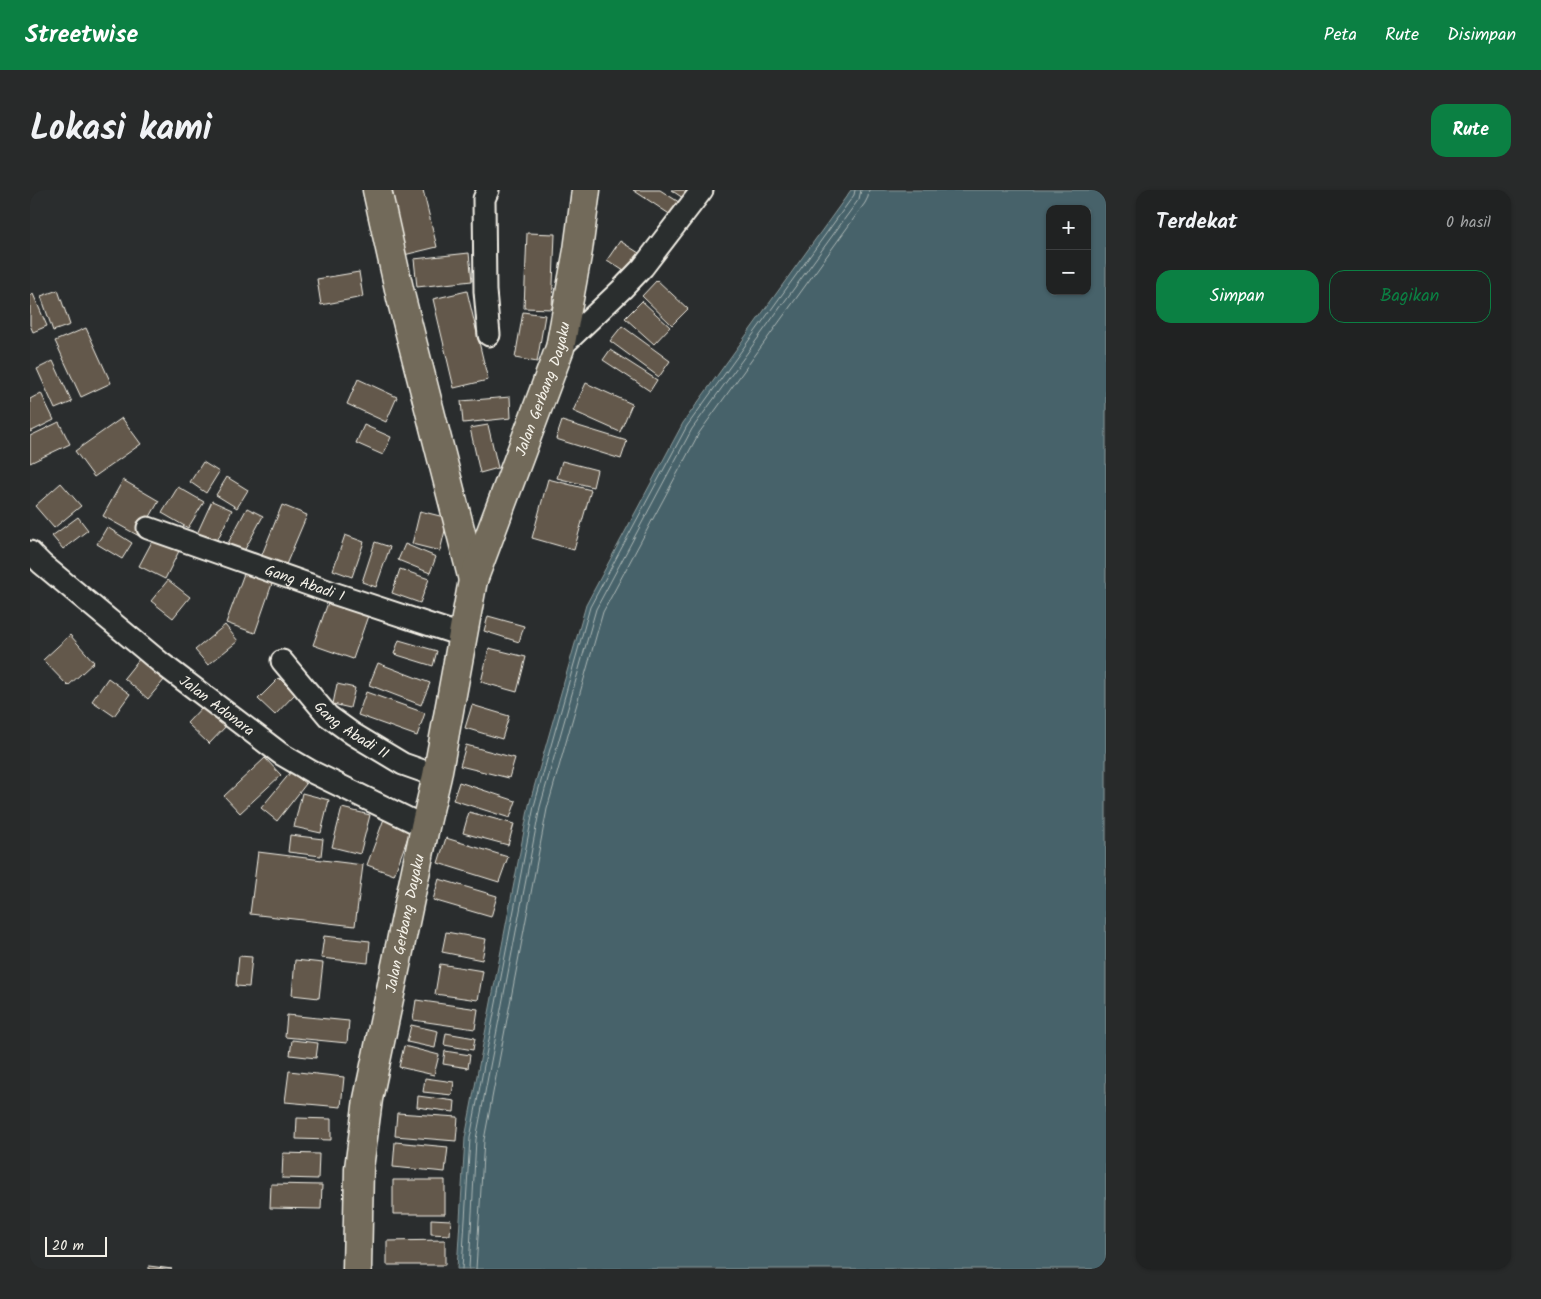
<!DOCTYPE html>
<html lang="id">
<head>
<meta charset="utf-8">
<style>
	body { margin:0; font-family:Kalam,sans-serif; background:#282a2a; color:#f1f3f6 }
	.controls { position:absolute; right:15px; top:15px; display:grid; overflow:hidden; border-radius:10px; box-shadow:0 1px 4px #0004 }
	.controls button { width:45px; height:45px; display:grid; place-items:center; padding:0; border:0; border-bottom:1px solid #3d3f40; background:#202222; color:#f1f3f6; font:25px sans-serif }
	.scale { position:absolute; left:15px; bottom:12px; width:62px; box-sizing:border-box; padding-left:5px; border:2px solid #f4f1e8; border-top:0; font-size:14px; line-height:18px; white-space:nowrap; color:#f4f1e8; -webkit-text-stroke:4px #2a2d2e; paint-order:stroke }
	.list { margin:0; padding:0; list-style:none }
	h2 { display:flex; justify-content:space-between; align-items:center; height:65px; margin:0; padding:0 20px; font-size:21px }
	h2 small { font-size:16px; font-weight:400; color:#a2a4a5 }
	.actions { display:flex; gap:10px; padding:15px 20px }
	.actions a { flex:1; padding:11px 0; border:1px solid #0b8043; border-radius:15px; text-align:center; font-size:18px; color:#0b8043 }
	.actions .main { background:#0b8043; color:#fff }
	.map { position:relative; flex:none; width:1076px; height:1079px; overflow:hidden; border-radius:15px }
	header { display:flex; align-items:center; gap:30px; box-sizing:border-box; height:70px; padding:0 25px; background:#0b8043; color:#fff }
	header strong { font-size:24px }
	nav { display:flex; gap:28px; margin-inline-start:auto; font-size:18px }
	.intro { display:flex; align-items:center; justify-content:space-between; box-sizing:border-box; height:120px; padding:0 30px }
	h1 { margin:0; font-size:35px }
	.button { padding:12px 22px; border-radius:15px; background:#0b8043; color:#fff; font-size:18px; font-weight:700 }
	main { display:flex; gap:30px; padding:0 30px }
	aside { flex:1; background:#202222; border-radius:15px; box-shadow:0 1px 4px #0004 }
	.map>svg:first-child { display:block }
	.water { fill:#46626a; stroke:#8c9b9c; fill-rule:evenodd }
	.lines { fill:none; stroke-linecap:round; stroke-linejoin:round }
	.shore { stroke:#aeb8b6; stroke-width:1 }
	.building { fill:#64594b; stroke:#f4f1e8 }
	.street-casing { stroke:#f4f1e8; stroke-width:25 }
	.highway-casing { stroke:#f4f1e8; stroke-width:31 }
	.street { stroke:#2a2d2e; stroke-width:21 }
	.highway { stroke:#726b5a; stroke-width:28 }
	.labels { text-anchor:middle; stroke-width:4; stroke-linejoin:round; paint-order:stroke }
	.street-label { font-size:15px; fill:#f4f1e8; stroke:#2a2d2e }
</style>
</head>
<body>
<header>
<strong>Streetwise</strong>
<nav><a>Peta</a><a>Rute</a><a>Disimpan</a></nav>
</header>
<div class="intro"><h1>Lokasi kami</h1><a class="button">Rute</a></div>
<main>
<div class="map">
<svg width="1076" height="1079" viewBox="0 0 1076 1079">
	<rect width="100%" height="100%" fill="#2a2d2e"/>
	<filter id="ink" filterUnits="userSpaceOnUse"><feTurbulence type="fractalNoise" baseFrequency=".02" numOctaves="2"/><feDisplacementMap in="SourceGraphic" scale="10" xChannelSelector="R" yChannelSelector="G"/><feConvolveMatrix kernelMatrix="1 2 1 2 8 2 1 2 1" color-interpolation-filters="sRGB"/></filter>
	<g filter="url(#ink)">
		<path class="water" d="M821,0H1076V1079H427L435,948L499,615L556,415L653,233ZM1020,19H1057V101H1020Z"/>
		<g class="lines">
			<path class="shore" d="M432,1079L440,948L504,616L560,417L657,236L824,5L825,0
				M439,1079L446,949L510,617L566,419L662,239L829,9L831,0
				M446,1079L454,950L517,619L573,422L669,243L835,13L838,7L839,0"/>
		</g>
		<path class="building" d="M357,0H393L407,57L374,65Z
			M603,0H630L655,16L647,29Z
			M641,0H668L659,12Z
			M497,43L525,44L522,119L494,118Z
			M590,51L609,63L597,83L577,70Z
			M439,63L442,91L387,97L384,69Z
			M329,82L333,107L291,115L287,89Z
			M627,90L658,119L642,135L612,106Z
			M28,100L40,135L23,141L11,106Z
			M437,101L458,190L424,198L403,109Z
			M3,104L17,136L3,142L0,135V106Z
			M612,111L640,137L624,154L595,128Z
			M493,122L515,125L507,172L485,168Z
			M592,136L640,171L629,187L580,151Z
			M56,138L81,193L51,207L25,151Z
			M580,160L627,190L620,201L573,170Z
			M23,171L42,212L25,219L7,179Z
			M328,189L367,207L356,232L317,214Z
			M556,193L602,214L590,242L543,221Z
			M11,203L24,230L0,242V209Z
			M480,207L481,228L433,233L431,211Z
			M92,228L111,254L64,287L45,261Z
			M532,231L597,251L591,269L526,249Z
			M29,232L40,254L0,273V246Z
			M334,235L361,247L353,265L326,253Z
			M458,235L468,278L450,283L440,238Z
			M532,271L567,280L563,297L527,288Z
			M173,272L189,282L176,303L160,292Z
			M197,287L218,300L207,318L186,305Z
			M518,289L561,300L544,360L502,348Z
			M93,290L129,311L109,346L73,326Z
			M31,293L51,316L24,338L5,316Z
			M148,297L174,312L158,338L132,323Z
			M182,311L202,320L184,357L165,348Z
			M252,315L277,325L255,377L231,367Z
			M217,318L233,326L213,363L197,355Z
			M390,321L418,328L410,361L382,354Z
			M48,327L58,340L33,359L22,346Z
			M77,337L102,353L92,369L67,354Z
			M126,344L151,357L135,389L109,376Z
			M315,345L334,352L322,387L303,380Z
			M345,352L360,357L346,397L332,392Z
			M375,354L406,367L400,383L368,370Z
			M216,378L244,388L225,443L196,433Z
			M370,379L399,389L390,413L362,403Z
			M138,390L160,407L143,428L121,411Z
			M300,407L340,420L323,469L283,455Z
			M458,426L494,436L489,452L454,441Z
			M195,435L208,451L178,475L165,460Z
			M40,445L64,472L38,496L13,470Z
			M369,450L407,461L403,476L364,464Z
			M459,458L496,467L487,502L451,492Z
			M110,468L135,489L118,509L94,488Z
			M348,473L400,493L391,515L339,495Z
			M78,488L100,504L84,526L62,511Z
			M249,488L265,504L245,525L228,509Z
			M307,494L325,498L320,518L303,514Z
			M336,502L395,523L387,546L328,525Z
			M174,515L197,535L179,554L157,533Z
			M442,515L479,526L472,549L435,538Z
			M436,555L485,568L479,588L430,576Z
			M235,568L251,585L210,623L194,606Z
			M261,582L276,594L247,631L231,618Z
			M429,592L486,611L480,628L423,610Z
			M272,603L299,610L291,643L264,637Z
			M312,618L340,625L330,664L302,657Z
			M439,622L484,634L478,655L433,643Z
			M355,626L382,636L364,685L337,675Z
			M260,645L293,649L291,666L258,662Z
			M416,648L478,667L469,692L408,673Z
			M228,662L333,675L325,736L220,724Z
			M409,689L467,706L461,727L403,710Z
			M416,742L456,749L452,770L412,762Z
			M294,746L340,751L338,773L291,768Z
			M209,766L222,767L219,797L206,796Z
			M265,770L293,773L289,808L262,805Z
			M410,774L453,781L448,810L405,804Z
			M386,810L448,819L445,839L383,830Z
			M257,825L319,831L317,853L255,847Z
			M381,835L408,841L405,858L377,852Z
			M416,843L445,848L443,860L414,855Z
			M262,850L288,853L286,868L260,865Z
			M374,856L409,865L404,885L369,877Z
			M415,861L440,865L438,878L413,874Z
			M259,881L314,887L311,917L255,912Z
			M395,888L424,892L422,905L393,902Z
			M388,906L425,911L424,922L387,917Z
			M367,923L428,927L426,951L365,946Z
			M267,928L301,929V950L266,949Z
			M365,952L418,957L415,982L363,977Z
			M253,963L289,964L288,989L252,988Z
			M363,990H415V1024H363Z
			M241,994L292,995L291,1019L240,1018Z
			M401,1029L421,1030L420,1045L401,1044Z
			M415,1050V1075H357V1051Z
			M119,1076L142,1079H119Z"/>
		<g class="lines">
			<defs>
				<g id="street">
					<path d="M458,0L454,9L455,101L459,145"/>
					<path d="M530,158L592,99L613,77L672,0"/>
					<path id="s1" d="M118,338L306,404L434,446"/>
					<path id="s2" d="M0,362L12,374L131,473L251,564L282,582L395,637"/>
					<path id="s3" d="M252,471L298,526L323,544L373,574L407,586"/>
				</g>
				<g id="highway">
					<path d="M347,0L371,108L443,390"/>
					<path id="s4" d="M327,1079L329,978L338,909L395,637L407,586L443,390L530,158L548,60L556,0"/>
				</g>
			</defs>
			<use href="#street" class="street-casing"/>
			<use href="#highway" class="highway-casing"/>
			<use href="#street" class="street"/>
			<use href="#highway" class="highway"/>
		</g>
	</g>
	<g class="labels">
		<g class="street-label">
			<text dy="5" stroke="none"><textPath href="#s4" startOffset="904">Jalan Gerbang Dayaku</textPath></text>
			<text dy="5" stroke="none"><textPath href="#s1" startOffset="166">Gang Abadi I</textPath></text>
			<text dy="5" stroke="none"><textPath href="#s2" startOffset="242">Jalan Adonara</textPath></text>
			<text dy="5" stroke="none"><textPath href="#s3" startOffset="99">Gang Abadi II</textPath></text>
			<text dy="5" stroke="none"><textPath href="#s4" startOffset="350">Jalan Gerbang Dayaku</textPath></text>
		</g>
	</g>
</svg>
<div class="controls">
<button>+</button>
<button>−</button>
</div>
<div class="scale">20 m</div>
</div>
<aside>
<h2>Terdekat<small>0 hasil</small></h2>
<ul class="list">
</ul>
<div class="actions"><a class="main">Simpan</a><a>Bagikan</a></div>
</aside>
</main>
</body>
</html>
